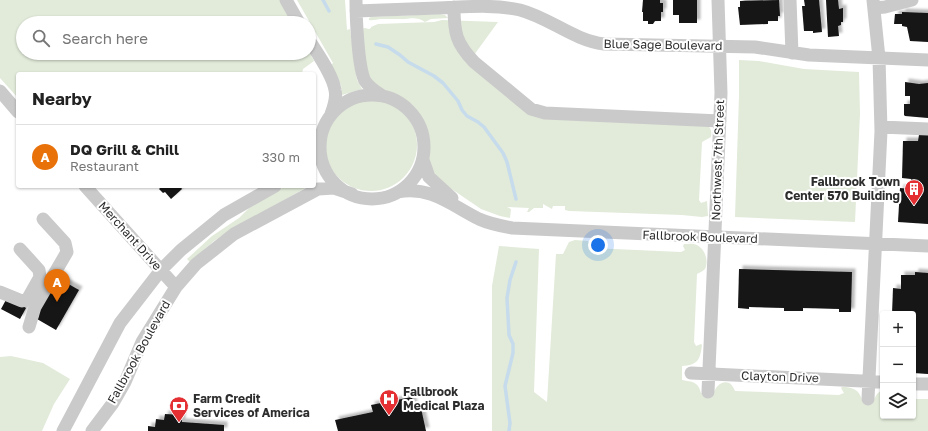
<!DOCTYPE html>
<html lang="en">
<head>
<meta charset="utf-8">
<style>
	body { margin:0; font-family:"Golos Text",sans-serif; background:#f6f6f6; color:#222 }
	.controls { position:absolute; right:12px; bottom:12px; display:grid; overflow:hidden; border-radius:4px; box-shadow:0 1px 3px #0004 }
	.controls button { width:36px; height:36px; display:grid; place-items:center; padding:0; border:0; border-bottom:1px solid #e0e0e0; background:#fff; color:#222; font:20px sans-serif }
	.you { position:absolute; left:598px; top:245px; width:14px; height:14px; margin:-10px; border:3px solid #fff; border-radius:50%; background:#1a73e8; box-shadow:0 0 0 6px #1a73e833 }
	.badge { display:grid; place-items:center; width:26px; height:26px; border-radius:50%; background:#b45309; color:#fff; font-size:13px; font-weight:700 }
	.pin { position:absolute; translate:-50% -33px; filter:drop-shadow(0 1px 2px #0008) }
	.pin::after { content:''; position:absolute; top:21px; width:14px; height:12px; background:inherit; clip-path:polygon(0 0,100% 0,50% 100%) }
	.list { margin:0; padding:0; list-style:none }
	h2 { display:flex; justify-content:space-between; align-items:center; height:52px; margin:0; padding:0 16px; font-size:17px }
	h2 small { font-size:13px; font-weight:400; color:#767676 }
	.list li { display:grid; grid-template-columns:26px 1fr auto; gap:12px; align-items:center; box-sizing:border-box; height:64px; padding:0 16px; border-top:1px solid #e0e0e0 }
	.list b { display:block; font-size:15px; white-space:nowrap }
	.list p { margin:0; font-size:13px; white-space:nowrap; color:#767676 }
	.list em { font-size:13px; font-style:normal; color:#767676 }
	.icon { flex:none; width:22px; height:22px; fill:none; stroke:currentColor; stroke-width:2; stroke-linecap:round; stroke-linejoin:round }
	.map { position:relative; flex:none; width:928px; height:431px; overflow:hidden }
	.search { position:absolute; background:#fff; box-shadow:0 1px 3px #0004; left:16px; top:16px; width:300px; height:44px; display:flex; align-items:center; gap:10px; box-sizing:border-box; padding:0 14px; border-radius:22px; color:#767676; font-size:15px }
	.panel { position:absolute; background:#fff; box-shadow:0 1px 3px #0004; left:16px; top:72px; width:300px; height:116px; border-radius:4px }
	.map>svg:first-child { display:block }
	.green { fill:#e2ebda }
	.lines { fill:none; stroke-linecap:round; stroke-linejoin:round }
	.stream { stroke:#c6dbeb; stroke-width:3.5 }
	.building { fill:#141414; filter:url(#shadow) }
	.minor { stroke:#cacaca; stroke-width:13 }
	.labels { text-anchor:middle; stroke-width:4; stroke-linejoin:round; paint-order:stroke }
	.street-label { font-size:12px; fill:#2d2d2d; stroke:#fff }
	.poi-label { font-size:12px; font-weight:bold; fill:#2d2d2d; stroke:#fff; text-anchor:start }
</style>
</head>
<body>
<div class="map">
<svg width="928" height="431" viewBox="0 0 928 431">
	<defs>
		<filter id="shadow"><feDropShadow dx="3.5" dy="-3.5" stdDeviation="1" flood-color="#0004"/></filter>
	</defs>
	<rect width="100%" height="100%" fill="#fff"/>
	<path class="green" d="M0,0H280L293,23H23V53L309,52L314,61L303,69L302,74H18V98L0,78Z
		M297,0H345L347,30L350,29L357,80L362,89L342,95L341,85L331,65L333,63Z
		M439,14L445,15L448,18L431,19L425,22C417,16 410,19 401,19C394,19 388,19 381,19C377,19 373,21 369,20V18L371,17Z
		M442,20L498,22L474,55L532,103L547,109L707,124C711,129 712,131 711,137L702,142L699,200L701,203L707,201L708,216L702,217L682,215L569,211L565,210V206H553L552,209L543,204V208H534L529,212H527L529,208L507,207L511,209L510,218L500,216L481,209L437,179L427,159L428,144V133L419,114L413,106L407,101L398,95L382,89L368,77L361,29L365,28L369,29L371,28V27L378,24L434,22Z
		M739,60L759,61L804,69L859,72L860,114L855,222L735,217L739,96Z
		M325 145a46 46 0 1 1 92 0a46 46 0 1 1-92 0Z
		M286,186H309L226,233L214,241L190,262L187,259L212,236L239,218L254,203Z
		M575,240L588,241L592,248L681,252L685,250L683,246L684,244C688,244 693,243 697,245C705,249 709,261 705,269C703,271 699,273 697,274L694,342L696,346L701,344L702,345C700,360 698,365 682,366V380C692,382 698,381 701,393H714C715,387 722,380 729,383C732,384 734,389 735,391L839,395L844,393L841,388L842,387C852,387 859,389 862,400L873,401L877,394L883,389V416H913V399H928V431H492V286L499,246L539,249L534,392L547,402L556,254H563L569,242Z
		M11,356L43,363L70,379L54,404L42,431H0V357Z"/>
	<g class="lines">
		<path class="stream" d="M323,0L329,11
			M376,44L388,47L400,55L408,62L434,76L443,83L458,101L462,110L467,116L478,122L484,127L503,153L507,162L516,199
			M509,431L510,423L505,386L513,353V344L509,335L507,298L510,280L516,262"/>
	</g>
	<path class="building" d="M643,0H660V3H663V12H661V21H655L653,24H648V21H643V12H642Z
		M673,0H697V23H679V15H673Z
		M779,0L780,16H778V21H768V24L740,25L738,7H740V1Z
		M804,0H819L822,32L813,33V31H804L802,6H805Z
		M826,0H838L839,9L843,8V22H841V25L838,26L839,36L828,37Z
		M902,12L928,13V42L910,41L907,27L902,26V24H894L895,14H902Z
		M905,82L919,84L928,83V118L905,116L904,115V104H910V96H905Z
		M919,135H928V224L898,222L900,188L911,189V179L902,178L903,141H918Z
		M159,186H180L182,189L171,199L165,192L163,193L159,189L160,188Z
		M739,269L852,272L851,312H839V309L803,308V311H784V308L749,307V309L738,308Z
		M915,272L928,273V374L913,373V314H892L893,288L901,289V275H915Z
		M56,277L79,290L56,330L37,319L39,316L35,313Z
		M7,298L26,308L20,319L1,309Z
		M412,397L415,410L421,408L426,431H338L335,420L373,412L371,405Z
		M165,414L182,415V422L224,425V431H148V426L155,427L156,419L164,420Z"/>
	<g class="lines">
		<path class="minor" d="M286,0L299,23
			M356,0C356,17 358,68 365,81C369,87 375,91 381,95
			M790,0L792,53
			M454,7C454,33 456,43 474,62L531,109L545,113L720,121
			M874,8L885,7L912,0
			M356,11C383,10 411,9 438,8C466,7 492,4 520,10C550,18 573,40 604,44L755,47L809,55L928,60
			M309,40C317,53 333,75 335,90C337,98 334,106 331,114
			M0,91L18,112
			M320 147a52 52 0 1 1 104 0a52 52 0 1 1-104 0Z
			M881,127L928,129
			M423,160L429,177L452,198
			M85,186L176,287
			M398,192C429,185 453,206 479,219C490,224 501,226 512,228L928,246
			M0,292L22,301L27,300L40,277L39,270L20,249
			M29,327L35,307L67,252L65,243L43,219
			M691,373L883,382
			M913,384H928
			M708,392L721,93L718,0
			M868,399L881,131L879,58L873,0
			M63,431L120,323L161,270L181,250L224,215L275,186
			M92,431L113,403L125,382L142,342L176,287L196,264L234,234L318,189L334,188L352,194"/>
	</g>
	<defs>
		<symbol id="building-pin" viewBox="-11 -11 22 30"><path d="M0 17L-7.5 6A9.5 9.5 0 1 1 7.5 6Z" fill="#e42f33" stroke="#fff"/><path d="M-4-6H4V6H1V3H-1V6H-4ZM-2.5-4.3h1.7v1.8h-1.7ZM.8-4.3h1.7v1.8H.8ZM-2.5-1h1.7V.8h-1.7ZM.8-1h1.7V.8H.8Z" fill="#fff"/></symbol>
		<symbol id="hospital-pin" viewBox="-11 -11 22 30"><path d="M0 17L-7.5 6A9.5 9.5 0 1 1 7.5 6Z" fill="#e42f33" stroke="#fff"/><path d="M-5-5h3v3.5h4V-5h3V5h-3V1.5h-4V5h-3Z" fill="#fff"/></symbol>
		<symbol id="bank-pin" viewBox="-11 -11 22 30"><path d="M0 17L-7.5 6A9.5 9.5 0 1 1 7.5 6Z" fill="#e42f33" stroke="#fff"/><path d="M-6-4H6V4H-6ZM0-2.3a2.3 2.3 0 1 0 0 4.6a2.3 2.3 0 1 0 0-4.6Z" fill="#fff"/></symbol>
	</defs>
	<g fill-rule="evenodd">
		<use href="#building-pin" x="903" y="178" width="22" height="30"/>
		<use href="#hospital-pin" x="378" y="388" width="22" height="30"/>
		<use href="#bank-pin" x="168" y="395" width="22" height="30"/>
	</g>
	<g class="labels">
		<g class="street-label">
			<text transform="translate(663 45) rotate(1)" y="4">Blue Sage Boulevard</text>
			<text transform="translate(718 160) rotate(-88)" y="4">Northwest 7th Street</text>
			<text transform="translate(130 236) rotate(48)" y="4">Merchant Drive</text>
			<text transform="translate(700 237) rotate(2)" y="4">Fallbrook Boulevard</text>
			<text transform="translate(139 352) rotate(-61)" y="4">Fallbrook Boulevard</text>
			<text transform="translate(780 377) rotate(2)" y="4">Clayton Drive</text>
		</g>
		<g class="poi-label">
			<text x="900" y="186" text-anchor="end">Fallbrook Town<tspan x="900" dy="14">Center 570 Building</tspan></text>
			<text x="403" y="396">Fallbrook<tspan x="403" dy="14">Medical Plaza</tspan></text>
			<text x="193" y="403">Farm Credit<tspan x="193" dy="14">Services of America</tspan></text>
		</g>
	</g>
</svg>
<div class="controls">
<button>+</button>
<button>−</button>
<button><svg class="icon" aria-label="layers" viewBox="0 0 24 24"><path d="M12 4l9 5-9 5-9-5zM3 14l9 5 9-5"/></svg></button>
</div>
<div class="you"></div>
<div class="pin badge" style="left:57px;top:302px;background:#e8710a">A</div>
<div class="search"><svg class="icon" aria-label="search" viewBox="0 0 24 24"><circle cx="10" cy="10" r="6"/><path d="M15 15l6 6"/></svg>Search here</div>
<section class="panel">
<h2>Nearby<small></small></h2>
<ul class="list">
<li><span class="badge" style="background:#e8710a">A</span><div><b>DQ Grill &amp; Chill</b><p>Restaurant</p></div><em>330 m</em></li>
</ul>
</section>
</div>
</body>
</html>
